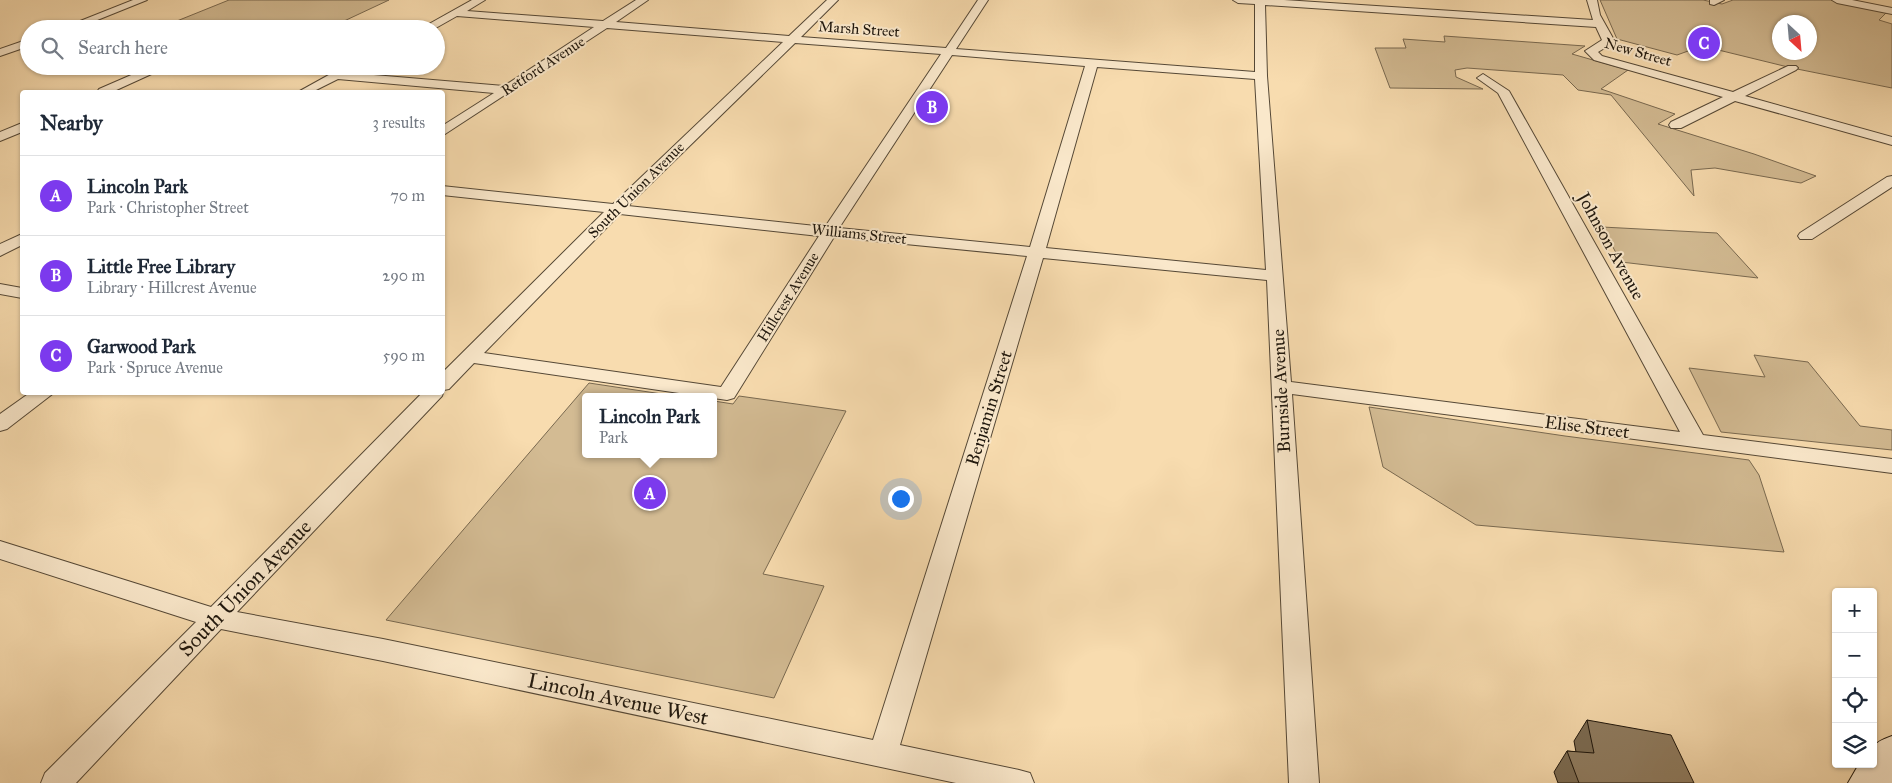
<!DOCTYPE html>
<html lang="en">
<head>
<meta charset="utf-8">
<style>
	body { margin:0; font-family:"IM FELL Great Primer",serif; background:#f6f6f7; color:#1f2937 }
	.controls { position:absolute; right:15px; bottom:15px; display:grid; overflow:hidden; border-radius:5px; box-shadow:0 1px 4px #0004 }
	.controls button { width:45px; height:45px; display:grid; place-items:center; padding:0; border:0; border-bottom:1px solid #e0e1e3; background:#fff; color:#1f2937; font:25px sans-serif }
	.compass { position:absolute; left:1772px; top:15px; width:45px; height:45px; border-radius:50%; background:#fff; box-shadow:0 1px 4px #0004; rotate:154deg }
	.you { position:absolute; left:900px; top:498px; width:18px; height:18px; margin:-12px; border:4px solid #fff; border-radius:50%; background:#1a73e8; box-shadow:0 0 0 8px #1a73e833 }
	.badge { display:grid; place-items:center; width:32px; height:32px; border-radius:50%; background:#7c3aed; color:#fff; font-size:16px; font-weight:700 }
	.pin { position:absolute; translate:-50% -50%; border:2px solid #fff; box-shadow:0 1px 5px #0006 }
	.popup { position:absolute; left:582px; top:393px; width:135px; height:65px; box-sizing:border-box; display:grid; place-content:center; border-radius:5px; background:#fff; filter:drop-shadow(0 1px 4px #0005); font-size:16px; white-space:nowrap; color:#747a83 }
	.popup b { font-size:19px; color:#1f2937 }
	.popup::after { content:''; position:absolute; left:50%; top:100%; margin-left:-10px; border:10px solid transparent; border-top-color:#fff }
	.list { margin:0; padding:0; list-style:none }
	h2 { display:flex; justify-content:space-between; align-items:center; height:65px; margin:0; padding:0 20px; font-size:21px }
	h2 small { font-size:16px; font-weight:400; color:#747a83 }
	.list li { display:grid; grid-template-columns:32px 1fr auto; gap:15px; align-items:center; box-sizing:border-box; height:80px; padding:0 20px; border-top:1px solid #e0e1e3 }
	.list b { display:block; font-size:19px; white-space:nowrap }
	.list p { margin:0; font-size:16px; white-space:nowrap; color:#747a83 }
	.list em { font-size:16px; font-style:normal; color:#747a83 }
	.icon { flex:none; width:28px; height:28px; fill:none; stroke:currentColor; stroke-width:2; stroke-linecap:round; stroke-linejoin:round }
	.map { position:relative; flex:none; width:1892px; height:783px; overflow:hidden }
	.search { position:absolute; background:#fff; box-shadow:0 1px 4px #0004; left:20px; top:20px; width:425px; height:55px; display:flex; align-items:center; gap:12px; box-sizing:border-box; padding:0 18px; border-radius:28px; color:#747a83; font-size:19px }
	.panel { position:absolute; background:#fff; box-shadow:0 1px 4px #0004; left:20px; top:90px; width:425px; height:305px; border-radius:5px }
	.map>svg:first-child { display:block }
	.green { fill:#d3bb93; stroke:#796950; fill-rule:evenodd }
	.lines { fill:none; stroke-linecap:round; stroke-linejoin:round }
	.street-casing { stroke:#554836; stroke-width:2 }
	.secondary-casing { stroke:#1f170d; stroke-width:2 }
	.street { fill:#fae8cb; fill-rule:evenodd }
	.secondary { fill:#fae8cb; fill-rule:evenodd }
	.wall { fill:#7c6c53; stroke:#1f170d }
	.building { fill:#907d61; stroke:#1f170d }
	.labels { text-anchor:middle; stroke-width:4; stroke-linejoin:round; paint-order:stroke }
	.far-street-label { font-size:15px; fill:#1f170d; stroke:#fae8cb }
	.street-label { font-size:18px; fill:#1f170d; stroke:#fae8cb }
	.near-street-label { font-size:21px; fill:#1f170d; stroke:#fae8cb }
</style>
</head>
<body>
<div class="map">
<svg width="1892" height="783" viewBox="0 0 1892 783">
	<rect width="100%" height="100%" fill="#f8dcaf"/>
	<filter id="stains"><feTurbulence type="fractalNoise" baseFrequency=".004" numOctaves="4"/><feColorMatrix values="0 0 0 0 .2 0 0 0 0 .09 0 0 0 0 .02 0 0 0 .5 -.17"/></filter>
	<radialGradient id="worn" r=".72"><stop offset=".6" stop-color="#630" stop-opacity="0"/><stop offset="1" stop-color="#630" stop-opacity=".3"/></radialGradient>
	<path class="green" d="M229,0H389L327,29H157Z
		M1600,0H1703L1722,4L1733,0H1837L1888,11L1879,20L1892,24V88L1792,68L1702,46L1677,55L1617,39ZM1780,22H1810V52H1780Z
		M1444,36L1585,46L1572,54L1628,70L1601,89L1675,114L1658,124L1754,154L1816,176L1801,183L1715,168L1691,170L1694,196L1611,95L1578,90L1563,75L1467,68L1455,70L1456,77L1483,89L1390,88L1375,48H1406L1403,39L1445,42Z
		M1602,227L1717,233L1758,278L1621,262Z
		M1754,355L1808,362L1860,426L1892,430V450L1721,432L1689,368L1765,377Z
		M589,383L682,397H586V454H714V401L733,404L739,396L846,411L763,574L824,586L774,698L386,620Z
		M1369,407L1565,436L1749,460L1759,475L1784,552L1476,525L1383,467Z"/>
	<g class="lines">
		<defs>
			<path id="street" d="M133,0H147L75,29H60Z
				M472,0H485L467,11L603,21L636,0H648L616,22L789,36L827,0H838L801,37L946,48L978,0H988L956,49L1255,72V4L1238,3L1233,0H1284L1593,20L1587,0H1597L1600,15L1614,40L1608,46L1598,52L1602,56L1733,92L1788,66H1796L1798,68L1796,70L1745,96L1892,137V145L1735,101L1681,128H1671L1669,125L1671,122L1723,97L1594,60L1585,51L1602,40L1596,27L1265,5L1267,76L1291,382L1680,432L1498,93L1477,78L1483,74L1509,91L1703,435L1892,459V473L1292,394L1319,783H1289L1267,280L1043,258L900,745L1019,770L1030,773L1034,783H956L383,661L221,629L76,783H41L45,773L196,622L0,559V541L211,607L423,392H442V373L604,212L442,195V186L613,204L783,42L607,28L442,136V126L494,93L338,79L312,92H298L345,66H352L354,69L350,73L504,86L594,27L457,16L434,29H420ZM795,43L941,54L825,227L628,206ZM952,55L1085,66L1030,247L839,228ZM1097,67L1255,79L1266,270L1046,248ZM620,214L819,236L721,387L484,353ZM834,237L1027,256L873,740L383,639L237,612L442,396L444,390L449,389L474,363L727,400L734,398Z
				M1710,0H1724L1714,5L1710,4Z
				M1832,0H1852L1892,8V14L1837,3Z
				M29,39V46L0,56V49Z
				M152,66H169L112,92H97L99,89Z
				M22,123V132L0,141V132Z
				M1892,176V187L1812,239H1800L1798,236L1800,233L1887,177Z
				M22,234V245L0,256V244Z
				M0,284L22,288V298L0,294Z
				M31,392H55L7,429L0,431V414Z"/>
			<path id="secondary" d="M1892,736V783H1848L1859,764H1873C1873,744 1873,743 1892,736Z"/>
		</defs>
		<use href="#street" class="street-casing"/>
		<use href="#secondary" class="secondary-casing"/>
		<use href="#street" class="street"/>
		<use href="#secondary" class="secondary"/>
	</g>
	<path class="wall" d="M1587,720L1694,783H1558L1554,772L1567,751L1576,752L1574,741Z"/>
	<path class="building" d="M1587,720L1671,735L1694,783H1579L1567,751L1594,753Z"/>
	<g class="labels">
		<g class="far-street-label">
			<text transform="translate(859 29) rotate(4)" y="5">Marsh Street</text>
			<text transform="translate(1638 52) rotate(16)" y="5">New Street</text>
			<text transform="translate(543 66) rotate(-33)" y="5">Retford Avenue</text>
			<text transform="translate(636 190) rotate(-45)" y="5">South Union Avenue</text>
			<text transform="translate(859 234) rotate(6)" y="5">Williams Street</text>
			<text transform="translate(788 297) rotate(-58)" y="5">Hillcrest Avenue</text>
		</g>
		<g class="street-label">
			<text transform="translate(1611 246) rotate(61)" y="6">Johnson Avenue</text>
			<text transform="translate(1281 391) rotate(-93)" y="6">Burnside Avenue</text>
			<text transform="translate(989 408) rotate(-73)" y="6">Benjamin Street</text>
			<text transform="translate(1587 427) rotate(7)" y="6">Elise Street</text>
		</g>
		<g class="near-street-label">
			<text transform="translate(245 588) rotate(-46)" y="7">South Union Avenue</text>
			<text transform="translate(618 699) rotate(12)" y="7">Lincoln Avenue West</text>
		</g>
	</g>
	<rect width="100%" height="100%" filter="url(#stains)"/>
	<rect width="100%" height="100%" fill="url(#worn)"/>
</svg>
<div class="controls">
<button>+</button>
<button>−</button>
<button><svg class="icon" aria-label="locate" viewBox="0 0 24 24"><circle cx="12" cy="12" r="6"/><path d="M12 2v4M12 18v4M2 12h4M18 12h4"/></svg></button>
<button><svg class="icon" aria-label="layers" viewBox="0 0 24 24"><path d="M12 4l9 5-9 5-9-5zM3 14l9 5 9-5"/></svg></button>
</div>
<svg class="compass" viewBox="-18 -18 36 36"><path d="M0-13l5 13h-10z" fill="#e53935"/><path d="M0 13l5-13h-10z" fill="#747a83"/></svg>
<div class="you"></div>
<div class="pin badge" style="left:650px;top:493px">A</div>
<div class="popup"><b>Lincoln Park</b>Park</div>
<div class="pin badge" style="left:932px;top:107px">B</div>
<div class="pin badge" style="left:1704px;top:43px">C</div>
<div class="search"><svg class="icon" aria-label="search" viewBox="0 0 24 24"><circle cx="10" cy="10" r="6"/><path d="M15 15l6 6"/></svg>Search here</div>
<section class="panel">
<h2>Nearby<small>3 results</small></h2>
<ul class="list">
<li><span class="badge">A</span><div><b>Lincoln Park</b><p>Park · Christopher Street</p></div><em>70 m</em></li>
<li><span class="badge">B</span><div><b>Little Free Library</b><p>Library · Hillcrest Avenue</p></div><em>290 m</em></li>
<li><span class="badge">C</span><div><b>Garwood Park</b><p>Park · Spruce Avenue</p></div><em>590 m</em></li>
</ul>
</section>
</div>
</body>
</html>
